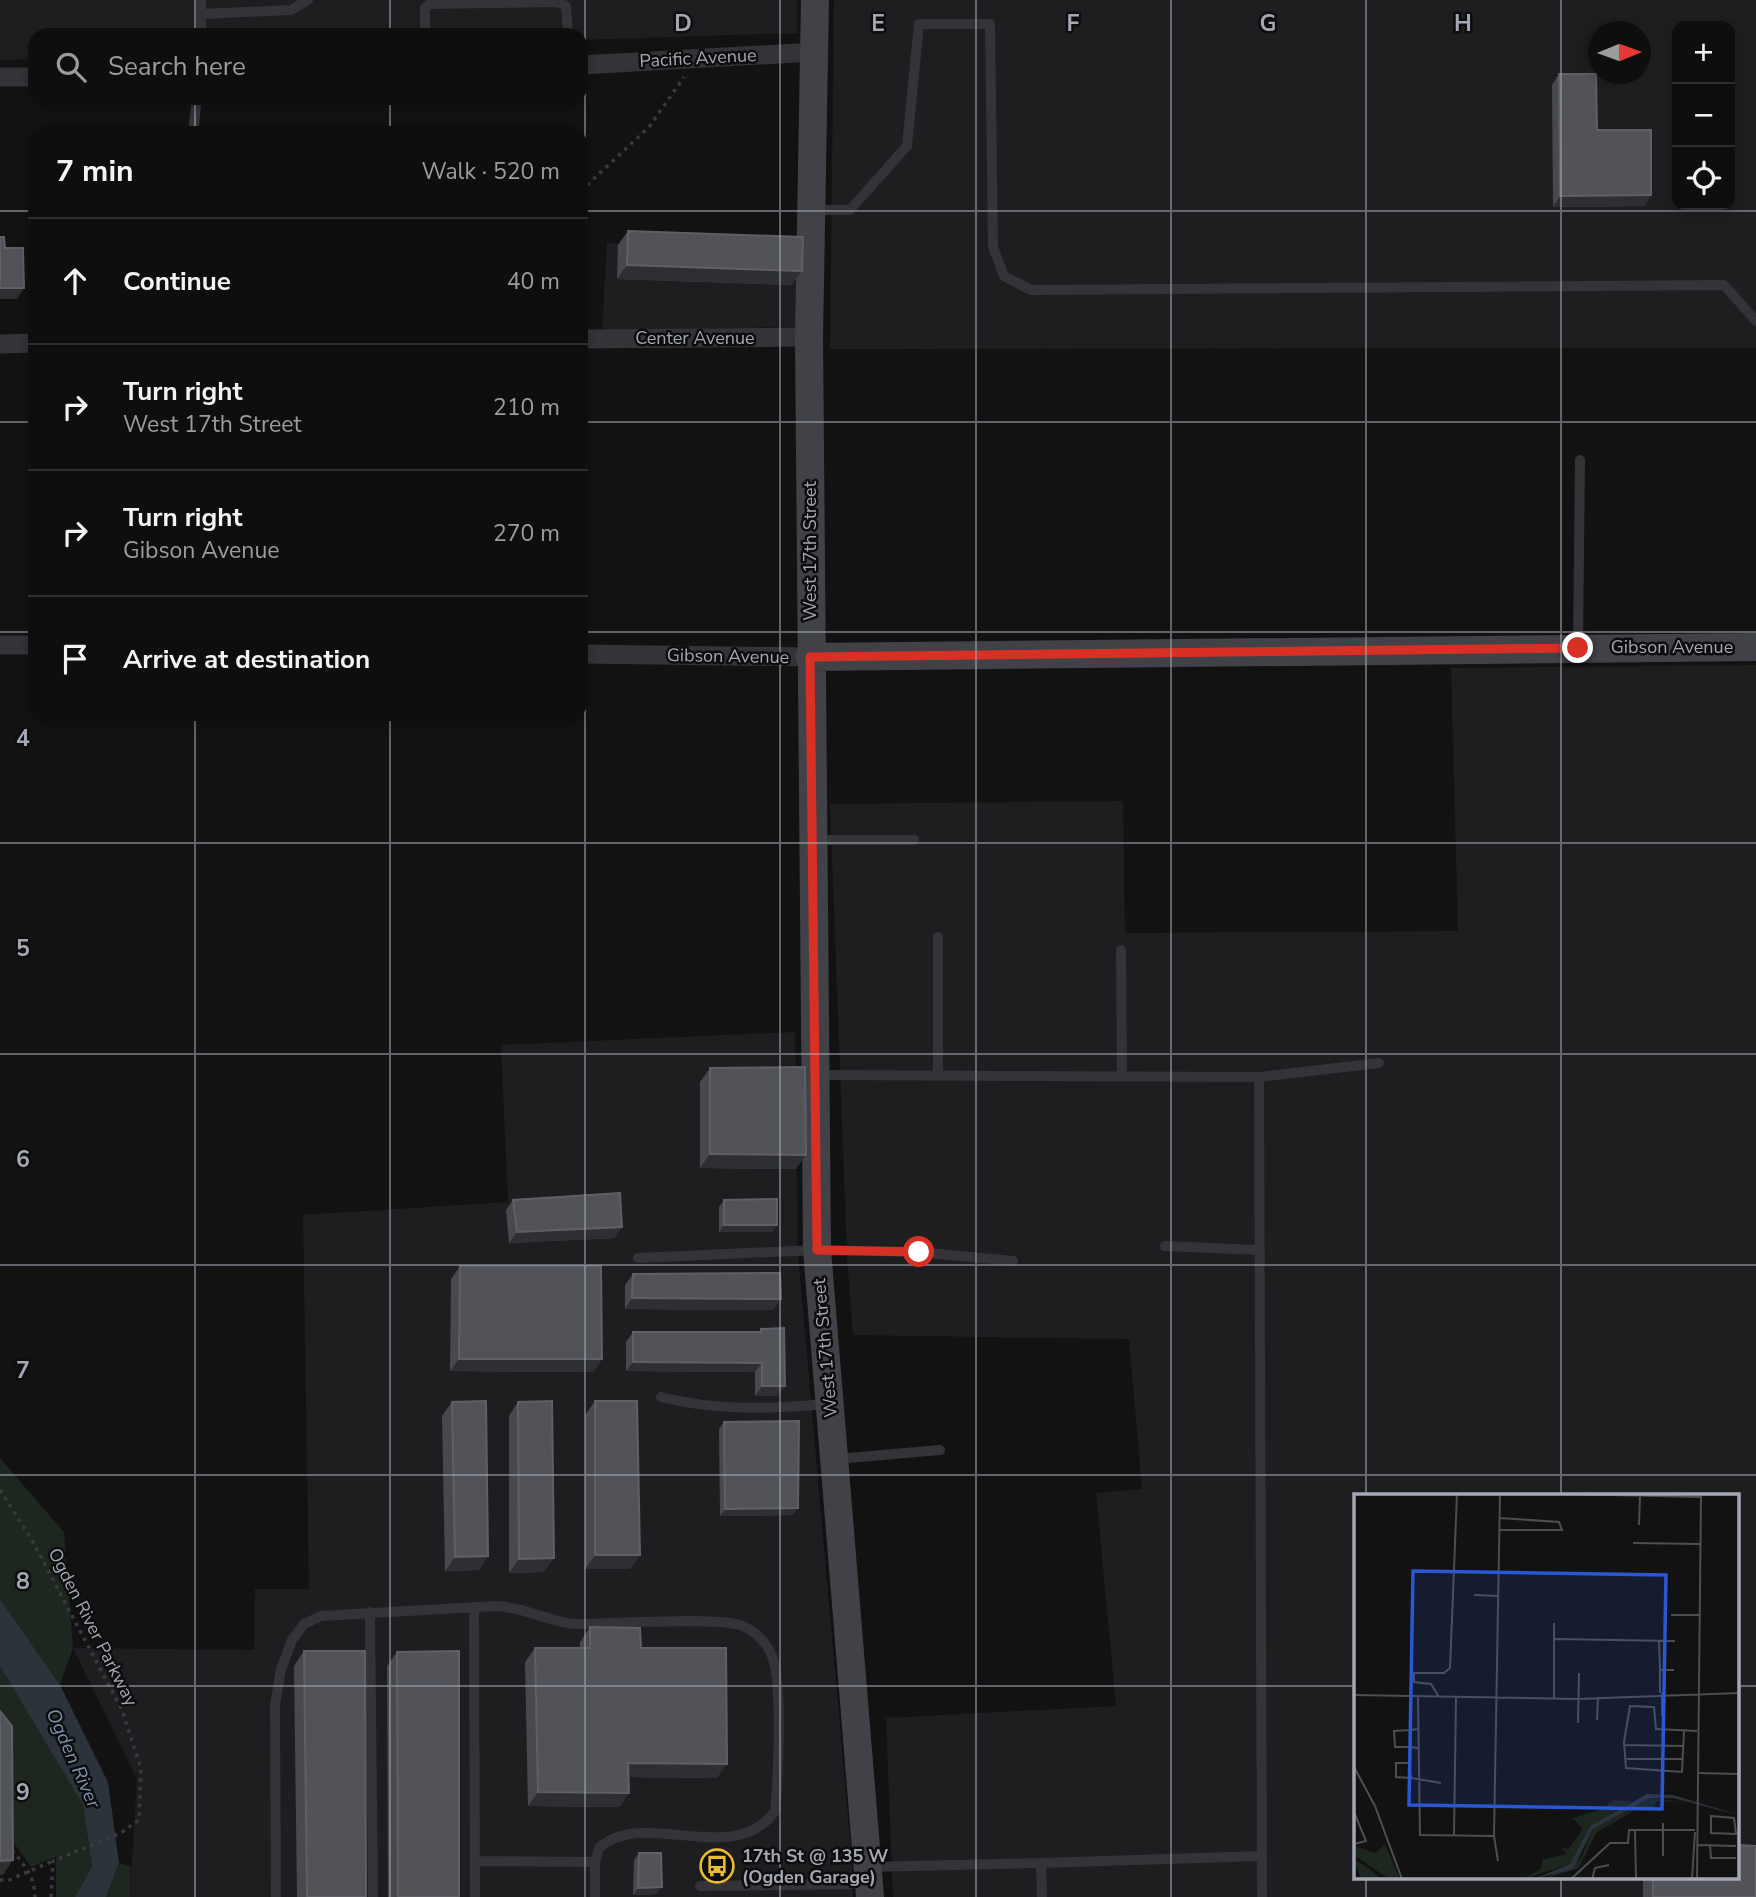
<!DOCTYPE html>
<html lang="en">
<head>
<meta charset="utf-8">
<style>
	body { margin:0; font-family:"Nunito Sans",sans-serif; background:#171717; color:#f1f3f6 }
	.controls { position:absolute; right:21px; top:21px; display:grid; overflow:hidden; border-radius:14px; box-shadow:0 4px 10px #0003 }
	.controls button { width:63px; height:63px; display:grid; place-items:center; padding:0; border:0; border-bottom:2px solid #2e2e2e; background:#0e0e0e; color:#f1f3f6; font:35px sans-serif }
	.compass { position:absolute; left:1588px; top:21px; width:63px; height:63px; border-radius:50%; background:#0e0e0e; box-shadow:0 4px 10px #0003; rotate:89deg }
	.stop { position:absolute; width:21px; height:21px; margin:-16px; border:5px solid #d93025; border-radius:50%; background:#fff }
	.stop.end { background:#d93025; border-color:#fff; box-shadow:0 2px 7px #0008 }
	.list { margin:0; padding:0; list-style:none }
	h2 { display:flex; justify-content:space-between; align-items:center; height:91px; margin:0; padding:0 28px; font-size:30px }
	h2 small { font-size:23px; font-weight:400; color:#9b9c9e }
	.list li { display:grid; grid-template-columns:46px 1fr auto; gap:21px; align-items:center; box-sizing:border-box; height:126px; padding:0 28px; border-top:2px solid #2e2e2e }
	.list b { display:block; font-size:26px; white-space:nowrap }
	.list p { margin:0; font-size:23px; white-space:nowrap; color:#9b9c9e }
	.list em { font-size:23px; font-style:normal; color:#9b9c9e }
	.icon { flex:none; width:38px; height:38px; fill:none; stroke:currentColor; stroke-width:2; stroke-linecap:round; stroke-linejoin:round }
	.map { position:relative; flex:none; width:1756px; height:1897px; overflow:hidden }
	.search { position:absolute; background:#0e0e0e; box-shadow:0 4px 10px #0003; left:28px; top:28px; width:560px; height:77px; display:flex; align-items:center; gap:18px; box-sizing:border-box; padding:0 24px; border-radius:21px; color:#9b9c9e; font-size:26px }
	.panel { position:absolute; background:#0e0e0e; box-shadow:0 4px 10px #0003; left:28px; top:126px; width:560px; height:595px; border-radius:21px }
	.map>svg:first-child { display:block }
	.built { fill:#1e1e20; fill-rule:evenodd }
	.green { fill:#1e2620 }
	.water { fill:#2c333b }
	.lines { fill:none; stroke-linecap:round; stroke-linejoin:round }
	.path { stroke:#393a3f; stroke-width:3.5; stroke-dasharray:3.5 5; stroke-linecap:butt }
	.lane { stroke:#333338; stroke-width:10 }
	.street { stroke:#333338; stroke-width:19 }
	.secondary { stroke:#414248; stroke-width:28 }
	.wall { fill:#48494e }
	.shaded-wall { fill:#2e2f32 }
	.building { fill:#525359; stroke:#5f6067; stroke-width:2 }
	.route { stroke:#d93025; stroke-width:9 }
	.grid { fill:none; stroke:#a4a7b4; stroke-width:2; stroke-opacity:0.55 }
	.labels { text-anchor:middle; stroke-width:5; stroke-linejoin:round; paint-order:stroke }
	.street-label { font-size:18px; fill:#a4a7b4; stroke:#0d0d0e }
	.poi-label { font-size:18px; font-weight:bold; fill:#a4a7b4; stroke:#0d0d0e; text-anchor:start }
	.water-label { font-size:19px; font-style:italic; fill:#7b93ae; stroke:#0d0d0e }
	.inset-road { fill:none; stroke:#4c4e53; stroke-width:2 }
	.view { fill:#2a57d4; fill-opacity:0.15; stroke:#2a57d4; stroke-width:3.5 }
	.inset-edge { fill:none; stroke:#a4a7b4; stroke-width:3.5 }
	.grid-label { font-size:23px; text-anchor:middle; font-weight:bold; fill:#a4a7b4; stroke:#0d0d0e; stroke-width:5; stroke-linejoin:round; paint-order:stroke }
</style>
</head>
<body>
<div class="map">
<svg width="1756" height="1897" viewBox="0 0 1756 1897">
	<rect width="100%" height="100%" fill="#121213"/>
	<path class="built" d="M0,0H797V33L581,40V35H35V59L0,60Z
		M834,0H1756V348L830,349ZM1677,26H1730V205H1677ZM1598,32H1640V74H1598Z
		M607,243L800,249V327L602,330Z
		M1756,665V1897H893L886,1718L1116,1706L1096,1493L1142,1489L1129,1339L853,1335L847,1256L830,804L1123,801L1125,933L1458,931L1451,668ZM1355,1496H1737V1878H1355Z
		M795,1032L798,1255L852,1861L853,1897H130L137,1779L73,1648L254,1650L255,1589H309L303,1215L508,1202L501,1045Z"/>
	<path class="green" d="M0,1458L64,1532L73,1648L60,1685L0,1599Z
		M0,1666L83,1805L92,1868L75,1897H56V1857L31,1867L12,1840L0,1726Z
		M119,1863L131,1866L130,1897H106Z"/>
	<path class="water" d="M0,1599L60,1685L108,1782L119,1863L106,1897H75L92,1867L83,1805L0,1666Z"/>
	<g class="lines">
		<path class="path" d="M581,191L649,127L684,77
			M0,1490L33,1542L122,1710L141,1769L139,1820L121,1833L53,1861L51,1897
			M12,1850C24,1865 35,1877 35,1897
			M0,1880H9L53,1861"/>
		<path class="lane" d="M201,14L291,10L308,0
			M201,35V0
			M425,35V8L430,4L558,2L566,6L568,35
			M193,133L197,98
			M815,210H850L907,146L919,24H990L993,247L1004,276L1031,290L1724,285L1756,321
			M1578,645L1580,460
			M817,840H914
			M1121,950L1122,1075
			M819,1075L1259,1077L1379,1063
			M938,1075V937
			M1259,1077L1262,1897
			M1165,1246L1258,1250
			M638,1258L817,1250L919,1252L1013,1261
			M661,1397C715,1411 770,1409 826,1404
			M836,1459L940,1450
			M474,1607L475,1897
			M370,1612L373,1897
			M475,1861L595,1862
			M869,1867L1041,1863
			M700,1886L867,1884
			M276,1897L275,1705L281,1669L292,1640L304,1624L321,1616L495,1606C527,1607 554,1625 583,1624C612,1623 722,1617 743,1626C756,1632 767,1643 772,1656C783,1683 778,1779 775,1811C734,1869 645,1807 599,1848L595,1862V1897
			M1042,1897L1041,1863L1262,1856"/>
		<path class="street" d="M581,65L815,52
			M0,77H35
			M581,339L809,337
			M0,344L35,343
			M0,645H35
			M581,654L810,657"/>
		<path class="secondary" d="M815,0L809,337L817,1250L870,1897
			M810,657L1756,647"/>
	</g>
	<path class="wall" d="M1559,74L1597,130L1651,195L1644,206L1553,207L1552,85Z
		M628,231L792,285L617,279L618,245Z
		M710,1068L796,1169L700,1168V1082Z
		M513,1200L615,1238L509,1243L506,1210Z
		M724,1200L777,1225L772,1232H719V1207Z
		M460,1266L602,1359L593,1372L450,1371L451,1279Z
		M633,1274L781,1299L773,1310L625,1309V1285Z
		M761,1329L778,1396H755V1372L626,1371V1342L633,1332H759Z
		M595,1401L630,1569H585V1415Z
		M452,1402L488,1556L479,1570L445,1571L442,1416Z
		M518,1402L544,1572L509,1573V1416Z
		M724,1422L793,1515L720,1516L719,1429Z
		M590,1627L641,1648L717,1778L629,1777V1793L619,1807L528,1806L525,1662L535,1648H580V1642Z
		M304,1651L366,1897H297L294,1666Z
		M397,1652L459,1897H388L387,1666Z
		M639,1853L657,1894L633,1895L634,1860Z
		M1643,1878H1737L1756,1897H1643Z"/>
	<path class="shaded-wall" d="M1651,195L1644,206L1553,207L1560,196Z
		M627,265L802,271L792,285L617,279Z
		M0,288H24L17,299H0Z
		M710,1154L806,1155L796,1169L700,1168Z
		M724,1225H777L772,1232H719Z
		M622,1227L615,1238L509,1243L517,1232Z
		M632,1298L781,1299L773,1310L625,1309Z
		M459,1359H602L593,1372L450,1371Z
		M633,1362L762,1363L755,1372L626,1371Z
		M762,1386H785L778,1396H755Z
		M798,1508L793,1515L720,1516L725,1509Z
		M595,1555H640L630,1569H585Z
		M488,1556L479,1570L445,1571L455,1557Z
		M554,1558L544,1572L509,1573L519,1559Z
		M628,1763L727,1764L717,1778L619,1777Z
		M538,1792L629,1793L619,1807L528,1806Z
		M13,1860L3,1875H0V1861Z
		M662,1887L657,1894L633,1895L638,1888Z"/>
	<path class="building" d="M1559,74H1596L1597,130H1651V195L1560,196Z
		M628,231L803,237L802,271L627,265Z
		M0,237H4L5,248H23L24,288H0Z
		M805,1067L806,1155L710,1154V1068Z
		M620,1193L622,1227L517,1232L513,1200Z
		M777,1199V1225H724V1200Z
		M460,1266H601L602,1359H459Z
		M780,1273L781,1299L632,1298L633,1274Z
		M784,1328L785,1386H762V1363L633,1362V1332H761V1329Z
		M486,1401L488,1556L455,1557L452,1402Z
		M552,1401L554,1558L519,1559L518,1402Z
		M595,1401H637L640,1555H595Z
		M799,1421L798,1508L725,1509L724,1422Z
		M590,1627L640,1628L641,1648H726L727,1764L628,1763L629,1793L538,1792L535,1648H590Z
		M304,1651H365L366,1897H307Z
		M459,1651V1897H398L397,1652Z
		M0,1711L12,1726L13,1860L0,1861Z
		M1737,1845L1756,1846V1897H1653V1878H1737Z
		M639,1853H661L662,1887L638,1888Z"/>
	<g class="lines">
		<path class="route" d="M919,1252L817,1250L810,657L1578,648"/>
	</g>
	<path class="grid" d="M195,0V35M390,0V35M585,0V1897M780,0V1897M976,0V1897M1171,0V1897M1366,0V1496M1561,0V1496M195,98V133M390,98V133M0,211H35M581,211H1756M0,422H35M581,422H1756M0,632H35M581,632H1756M195,714V1897M390,714V1897M0,843H1756M0,1054H1756M0,1265H1756M0,1475H1756M0,1686H1355M1737,1686H1756M1366,1878V1897M1561,1878V1897"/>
	<defs>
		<symbol id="bus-ring" viewBox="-11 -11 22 22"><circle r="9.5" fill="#0d0d0e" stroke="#ebbb32" stroke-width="1.5"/><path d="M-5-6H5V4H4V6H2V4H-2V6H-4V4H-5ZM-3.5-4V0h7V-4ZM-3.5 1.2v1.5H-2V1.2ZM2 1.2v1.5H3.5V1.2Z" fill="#ebbb32"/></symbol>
	</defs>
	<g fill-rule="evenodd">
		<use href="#bus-ring" x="698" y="1847" width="38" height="38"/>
	</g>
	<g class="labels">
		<g class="street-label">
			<text transform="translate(698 58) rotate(-3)" y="6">Pacific Avenue</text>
			<text x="695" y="344">Center Avenue</text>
			<text transform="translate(810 551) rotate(-90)" y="6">West 17th Street</text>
			<text x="1672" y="653">Gibson Avenue</text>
			<text transform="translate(728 656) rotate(1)" y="6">Gibson Avenue</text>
			<text transform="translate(825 1348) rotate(-95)" y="6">West 17th Street</text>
			<text transform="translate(93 1627) rotate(63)" y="6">Ogden River Parkway</text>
		</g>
		<g class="poi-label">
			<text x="742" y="1862">17th St @ 135 W<tspan x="742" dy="21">(Ogden Garage)</tspan></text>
		</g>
		<g class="water-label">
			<text transform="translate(74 1758) rotate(66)" y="7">Ogden River</text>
		</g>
	</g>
	<g transform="translate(1354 1494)">
		<rect width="385" height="385" fill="#121213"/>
		<path d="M296,304L331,308L303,307L300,313H286L242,339L225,374L189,385L227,364L239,335ZM259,306L279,307L236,332L216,370L170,385L188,374V366L212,360L207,354L214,355L229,335L219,324L246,316ZM31,351L46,385H35L0,361V352L21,359ZM0,366L13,373L27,385H7Z" fill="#1e2620"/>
		<path d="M293,300L319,301L385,321L319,304H296L239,335L219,375L180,385L216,370L236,332Z" fill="#2c333b"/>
		<path class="inset-road" d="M208,0L347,3M285,31L286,3M146,36H208L205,28L146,24M279,49L346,50M120,101L145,102M317,121H345M200,129V205M201,145L321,147M305,147L306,176H320M306,176V199M0,201L223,205L385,199M64,202L66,341L140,342M85,203L77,190L60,188V179H90L96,174L103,0M308,222V199M243,226L244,203M224,229L225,179M65,235L56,236V253L65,254M56,236L40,237L41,253H56M330,237L328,278L272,274L270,248L276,212L300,213L302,235L343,237M270,251L330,252M271,265H329M0,273L21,312L48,385M343,279L385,280M57,284L42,283V269H55L57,284L87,289M0,318L12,347L0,350M357,322L380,324L382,340L357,339ZM281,336H341M281,336L282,385M385,340V364M100,342L102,204M343,351L382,352M356,351L357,364H382M309,362V329M144,367L140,342L146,0M217,385L256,349H274L275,336H281M238,385L241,374L255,371M338,385L341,338M343,385L347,0"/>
		<path class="view" d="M59,77L312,81L308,315L55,311Z"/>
		<rect width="385" height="385" class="inset-edge"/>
	</g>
	<g class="grid-label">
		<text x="683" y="31">D</text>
		<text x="878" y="31">E</text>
		<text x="1073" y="31">F</text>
		<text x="1268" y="31">G</text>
		<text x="1463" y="31">H</text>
		<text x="23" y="746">4</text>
		<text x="23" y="956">5</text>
		<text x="23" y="1167">6</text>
		<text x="23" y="1378">7</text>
		<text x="23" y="1589">8</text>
		<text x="23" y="1800">9</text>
	</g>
</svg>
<div class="controls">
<button>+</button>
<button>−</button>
<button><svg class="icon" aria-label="locate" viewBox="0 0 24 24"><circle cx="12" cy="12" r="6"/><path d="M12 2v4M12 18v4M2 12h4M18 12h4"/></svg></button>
</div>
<svg class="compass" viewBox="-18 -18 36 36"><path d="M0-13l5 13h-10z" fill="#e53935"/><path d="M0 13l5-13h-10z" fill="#9b9c9e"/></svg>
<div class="stop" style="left:919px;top:1252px"></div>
<div class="stop end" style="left:1578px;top:648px"></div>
<div class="search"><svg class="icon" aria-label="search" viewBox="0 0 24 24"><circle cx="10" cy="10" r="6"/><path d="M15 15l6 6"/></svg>Search here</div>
<section class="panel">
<h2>7 min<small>Walk · 520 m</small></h2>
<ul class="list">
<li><svg class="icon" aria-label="ahead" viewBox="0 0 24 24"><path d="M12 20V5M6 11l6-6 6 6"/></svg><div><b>Continue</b></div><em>40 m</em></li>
<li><svg class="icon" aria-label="right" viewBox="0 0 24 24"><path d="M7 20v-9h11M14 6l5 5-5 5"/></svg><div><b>Turn right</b><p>West 17th Street</p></div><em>210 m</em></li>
<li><svg class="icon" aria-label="right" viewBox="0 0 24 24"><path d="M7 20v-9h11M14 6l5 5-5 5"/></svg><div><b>Turn right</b><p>Gibson Avenue</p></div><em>270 m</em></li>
<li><svg class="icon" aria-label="arrive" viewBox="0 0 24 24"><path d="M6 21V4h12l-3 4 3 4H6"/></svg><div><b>Arrive at destination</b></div></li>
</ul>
</section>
</div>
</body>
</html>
